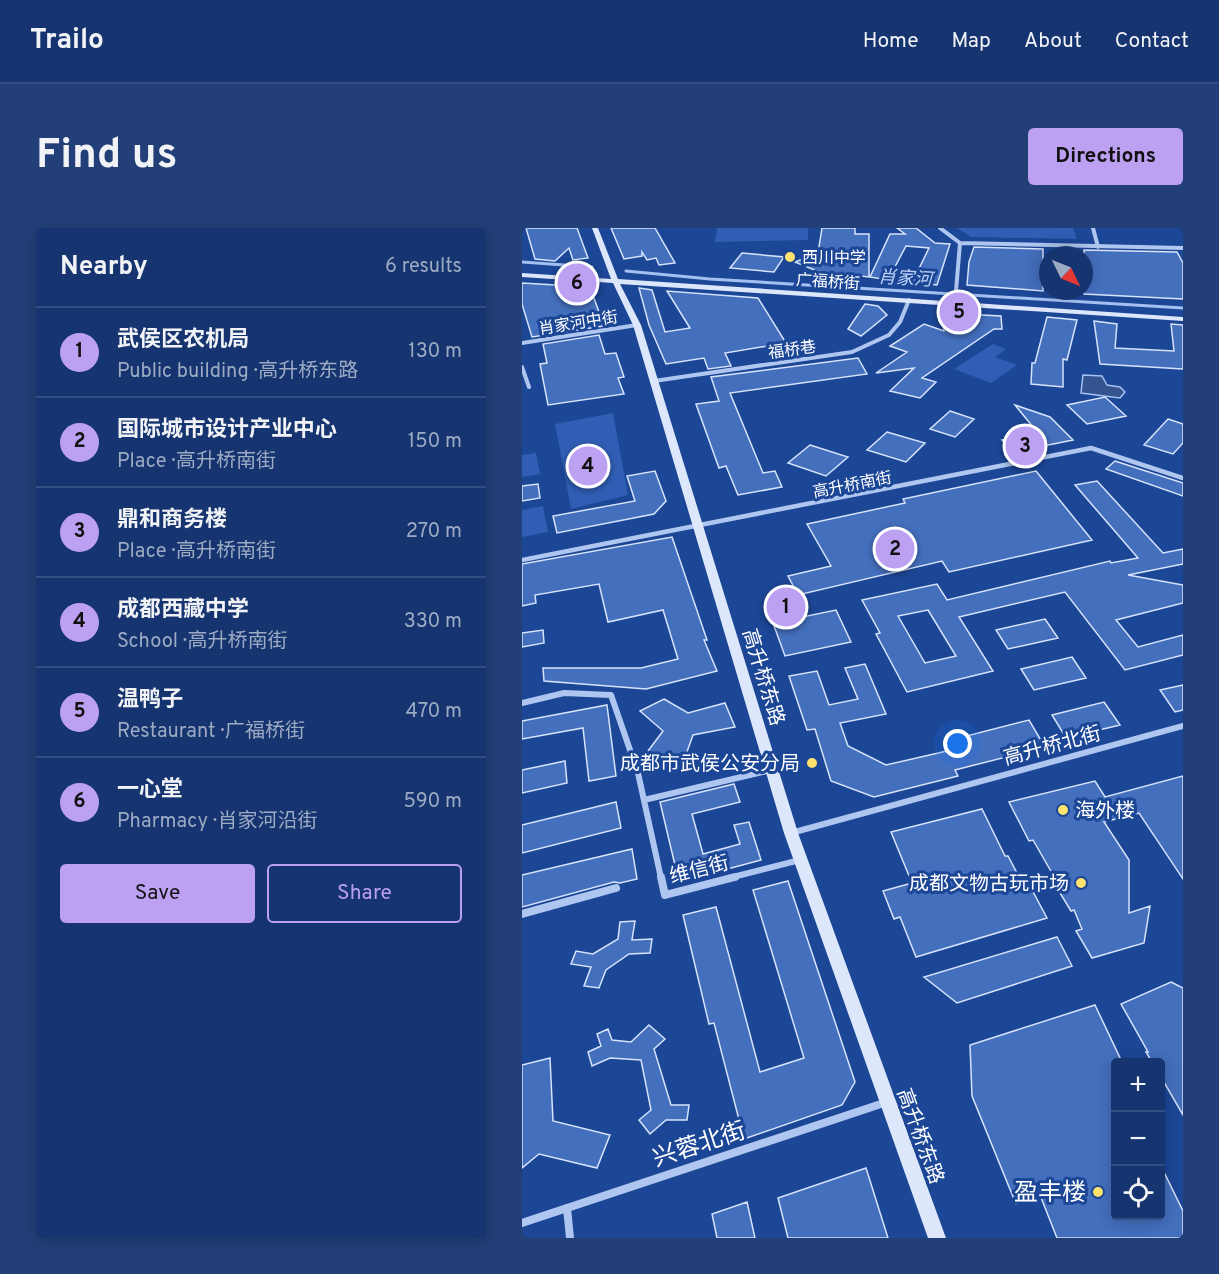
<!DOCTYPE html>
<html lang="en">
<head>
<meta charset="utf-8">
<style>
	body { margin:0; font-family:Overpass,"Noto Sans SC",sans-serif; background:#223f78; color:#f1f3f6 }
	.controls { position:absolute; right:18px; bottom:18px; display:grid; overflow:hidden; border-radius:6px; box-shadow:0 3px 15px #0003 }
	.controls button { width:54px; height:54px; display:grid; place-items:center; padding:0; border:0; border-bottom:2px solid #344f83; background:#153470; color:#f1f3f6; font:30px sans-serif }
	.compass { position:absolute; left:517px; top:18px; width:54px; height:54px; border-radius:50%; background:#153470; box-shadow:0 3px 15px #0003; rotate:133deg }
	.you { position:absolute; left:436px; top:516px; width:21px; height:21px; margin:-15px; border:4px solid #fff; border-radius:50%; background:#1a73e8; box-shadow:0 0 0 9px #1a73e833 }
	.badge { display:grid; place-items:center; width:39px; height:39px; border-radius:50%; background:#bca0f2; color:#111; font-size:20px; font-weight:700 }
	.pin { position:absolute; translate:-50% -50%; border:3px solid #fff; box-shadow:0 2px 6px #0006 }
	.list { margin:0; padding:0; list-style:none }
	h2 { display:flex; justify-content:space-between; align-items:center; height:78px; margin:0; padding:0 24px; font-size:26px }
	h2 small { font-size:20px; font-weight:400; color:#9daac3 }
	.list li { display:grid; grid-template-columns:39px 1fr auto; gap:18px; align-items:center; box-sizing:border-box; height:90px; padding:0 24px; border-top:2px solid #344f83 }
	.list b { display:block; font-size:22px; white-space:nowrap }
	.list p { margin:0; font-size:20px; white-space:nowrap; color:#9daac3 }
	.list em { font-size:20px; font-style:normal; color:#9daac3 }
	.actions { display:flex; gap:12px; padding:18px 24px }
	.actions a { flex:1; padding:14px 0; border:2px solid #bca0f2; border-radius:6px; text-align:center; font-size:21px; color:#bca0f2 }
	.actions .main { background:#bca0f2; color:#111 }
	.icon { flex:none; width:33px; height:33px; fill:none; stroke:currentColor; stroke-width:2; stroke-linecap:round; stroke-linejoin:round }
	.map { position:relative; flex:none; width:661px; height:1010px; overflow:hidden; border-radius:6px }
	header { display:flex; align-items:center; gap:36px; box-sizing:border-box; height:84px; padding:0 30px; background:#153470; border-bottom:2px solid #344f83 }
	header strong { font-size:28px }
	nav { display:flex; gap:33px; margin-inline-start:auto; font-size:21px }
	.intro { display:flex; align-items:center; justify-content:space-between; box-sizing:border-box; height:144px; padding:0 36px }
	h1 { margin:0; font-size:42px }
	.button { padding:15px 27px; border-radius:6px; background:#bca0f2; color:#111; font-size:21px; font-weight:700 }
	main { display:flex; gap:36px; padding:0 36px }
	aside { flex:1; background:#153470; border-radius:6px; box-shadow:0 3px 15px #0003 }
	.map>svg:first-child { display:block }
	.green { fill:#305eb4 }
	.water { fill:#35538e; stroke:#a3c0f1; stroke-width:1.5 }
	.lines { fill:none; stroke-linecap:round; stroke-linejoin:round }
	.stream { stroke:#a3c0f1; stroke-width:3 }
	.building { fill:#446fbd; stroke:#d6e3fb; stroke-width:1.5; fill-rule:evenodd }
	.street-far3 { stroke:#afc6f0; stroke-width:4 }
	.street-far2 { stroke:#afc6f0; stroke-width:4.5 }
	.street-far1 { stroke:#afc6f0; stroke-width:6 }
	.street { stroke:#afc6f0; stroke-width:8 }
	.secondary { fill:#dde7fb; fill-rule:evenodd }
	.poi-dot { fill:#ffe36e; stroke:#1c4696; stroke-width:2 }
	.labels { text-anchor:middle; stroke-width:6; stroke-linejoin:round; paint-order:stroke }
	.far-poi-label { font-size:16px; fill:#fff; stroke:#1c4696; text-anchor:start }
	.far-street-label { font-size:16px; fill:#fff; stroke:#1c4696 }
	.far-water-label { font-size:18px; font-style:italic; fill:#bcd1f6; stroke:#1c4696 }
	.street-label { font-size:20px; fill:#fff; stroke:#1c4696 }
	.poi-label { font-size:20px; fill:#fff; stroke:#1c4696; text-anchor:end }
	.near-street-label { font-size:24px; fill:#fff; stroke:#1c4696 }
	.near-poi-label { font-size:24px; fill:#fff; stroke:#1c4696; text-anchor:end }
</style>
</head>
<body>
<header>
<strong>Trailo</strong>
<nav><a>Home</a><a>Map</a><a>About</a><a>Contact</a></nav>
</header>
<div class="intro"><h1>Find us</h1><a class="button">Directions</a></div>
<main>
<aside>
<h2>Nearby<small>6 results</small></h2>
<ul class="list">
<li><span class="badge">1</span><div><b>武侯区农机局</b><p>Public building · 高升桥东路</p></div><em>130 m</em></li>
<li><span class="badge">2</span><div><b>国际城市设计产业中心</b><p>Place · 高升桥南街</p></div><em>150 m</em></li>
<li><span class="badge">3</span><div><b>鼎和商务楼</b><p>Place · 高升桥南街</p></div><em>270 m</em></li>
<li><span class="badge">4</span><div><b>成都西藏中学</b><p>School · 高升桥南街</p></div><em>330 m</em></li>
<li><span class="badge">5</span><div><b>温鸭子</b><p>Restaurant · 广福桥街</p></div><em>470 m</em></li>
<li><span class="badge">6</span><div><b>一心堂</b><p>Pharmacy · 肖家河沿街</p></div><em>590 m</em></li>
</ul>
<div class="actions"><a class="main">Save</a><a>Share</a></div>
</aside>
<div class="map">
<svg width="661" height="1010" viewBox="0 0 661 1010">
	<rect width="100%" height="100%" fill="#1c4696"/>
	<path class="green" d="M195,0H286V12L193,14Z
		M435,0H551L555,11L449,9Z
		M471,116L484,121L473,129L495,137L469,155L432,141Z
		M91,185L106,267L49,281L33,196Z
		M14,225L18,246L0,249V227Z
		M21,278L26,304L0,309V282Z"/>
	<path class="water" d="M561,147L580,148L585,157L598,159L603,164L598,170L559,165Z"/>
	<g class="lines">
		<path class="stream" d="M0,34L70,39
			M104,43L188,51L661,80"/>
	</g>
	<path class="building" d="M4,0H55L66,30L51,32L47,20L33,33L13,31Z
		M89,0H133L153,35L137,37L134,30L125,32L120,24V28L102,31Z
		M300,0H333V6H347V49L295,43L273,34L296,25Z
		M375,0H394L413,15L428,16L415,57L390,55L407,20L384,18L366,52L348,49L368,6H383Z
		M452,19L521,21V63L445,57L447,34Z
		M562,22L655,24L661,35V71L562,66Z
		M220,25L262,29L252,44L208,40Z
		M0,55L68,59L82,98L10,109L0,76Z
		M117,60L130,62L143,104L168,100L145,63L236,70L264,115L203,125L209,138L186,141L182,130L144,136L127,97Z
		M343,76L356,78L365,87L339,108L326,101Z
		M423,85L479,88L480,101H472L400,150L414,154L398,170L368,163L392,140L354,145L385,124L368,118L402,96L422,103Z
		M525,89L555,92L545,132L541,131V159L509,156L510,135H513Z
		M572,93L595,96L593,120L652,123L649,96L661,97V141L578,136Z
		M77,107L83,126L94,125L102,149L96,150L102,166L26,177L18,136L25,135L21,116Z
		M336,130L345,146L208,165L241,245L253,243L260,259L216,267L204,238L197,240L174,176L197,173L189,149Z
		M583,169L604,188L565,196L545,177Z
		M493,177L528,189L551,212L491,224L480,212L516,205Z
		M428,183L452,191L433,209L408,201Z
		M646,191L661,196V215L651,226L622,217Z
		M365,204L403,215L384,234L345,222Z
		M288,217L326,229L304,248L266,235Z
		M593,233L661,255V268L584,241Z
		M133,243L144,273L132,286L35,305L31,288L113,273L105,248Z
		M514,243L570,312L427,344L420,333L276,367L266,348L309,338L285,296L383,275L381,271Z
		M575,253L641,325L661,321V336L606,347L661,357V375L594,392L616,419L661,407V427L603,442L543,364L437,389L471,443L385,464L354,406L358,405L340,372L415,356L425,372L588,333L589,335L616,330L553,257ZM406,382L434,428L403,435L376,388Z
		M16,256L18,270L0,273V258Z
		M150,309L185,412H182L195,443L124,461L22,453L21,440H119L156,431L141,382L86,394L77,356L13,367L14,375L0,378V336Z
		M314,382L329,414L263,428L251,395Z
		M523,391L536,410L486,421L474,402Z
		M21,402L22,415L0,419V405Z
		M550,429L564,450L512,462L499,441Z
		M343,436L364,486L318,495L326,518L364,537L438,520L433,511L507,492L523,519L433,542L436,548L352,569L309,553L293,501L285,502L267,448L295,443L307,477L336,471L323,440Z
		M661,457V482L653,484L638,462Z
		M142,471L166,485L203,475L213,499L171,507L161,535L123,527L141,503L118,483Z
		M582,474L598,497L544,510L530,487Z
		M85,477L94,548L67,553L61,500L0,511V493Z
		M43,533L45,555L0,565V542Z
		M661,548V651L617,585L582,594L607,632V685L628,678L622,715L570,730L554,703L560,701L552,682L549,683L535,660L538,659L511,612L507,613L487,574L573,553L583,569Z
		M212,556L218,574L170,586L181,626L218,616L212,597L227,594L239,632L157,654L138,574Z
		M94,574L99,600L0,625V597Z
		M460,581L483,628H486L505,664L510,662L525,690L394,729L378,689L372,691L361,663L390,655L369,604Z
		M110,621L115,651L98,655L92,654L0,679V647Z
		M266,653L333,854L320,877L222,911L192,795L187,796L161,687L194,679L238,844L282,830L231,662Z
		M113,693L110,712L130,711L128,725L107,726L84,742L77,760L62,758L69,739L49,736L54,723L71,726L96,711L98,694Z
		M535,709L550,738L435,775L402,749Z
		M649,754L661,760V887L639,849V834H630L624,824H626L599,776Z
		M573,777L600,834H594V987H639V938L661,983V1010H535L518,967L494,976L450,868L448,817Z
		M127,797L143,811L132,821L149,877H167L165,892H144L128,906L117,892L129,882L119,832L88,830L70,838L66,824L79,818L75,806L86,801L90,812L109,814Z
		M28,830L31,893L88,907L75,940L17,926L0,940V837Z
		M344,940L366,1010H266L256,970Z
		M225,974L233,1010H195L190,986Z"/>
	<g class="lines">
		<path class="street-far3" d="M418,0L438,15L661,20
			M571,0L576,19
			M433,75L438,15
			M0,115L115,97
			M0,139L7,159
			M132,153L330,124L367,107L378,94L387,72"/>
		<path class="street-far2" d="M0,332L569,220L661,250"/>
		<path class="street-far1" d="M0,475L42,465L89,467L116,545L139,650
			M122,572L249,542
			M269,605L661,498
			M207,650L278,632"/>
		<path class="street" d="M139,649L143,667L213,649
			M0,686L94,660
			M45,980L48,1010
			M0,995L365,874"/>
		<path class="secondary" d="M70,0H76L96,51L661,89V93L98,56L119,97L276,605L424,1010H406L262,605L111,97L91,55L0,49V45L89,51Z"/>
	</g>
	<g class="poi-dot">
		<circle cx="268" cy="29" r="6"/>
		<circle cx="290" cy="535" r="6"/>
		<circle cx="541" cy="582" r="6"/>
		<circle cx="559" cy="655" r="6"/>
		<circle cx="576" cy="964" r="6"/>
	</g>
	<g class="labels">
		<g class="far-poi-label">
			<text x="280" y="35">西川中学</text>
		</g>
		<g class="far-street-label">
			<text transform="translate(306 53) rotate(4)" y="6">广福桥街</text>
			<text transform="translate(56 94) rotate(-9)" y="6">肖家河中街</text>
			<text transform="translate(270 121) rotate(-8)" y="6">福桥巷</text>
			<text transform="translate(330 256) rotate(-11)" y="6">高升桥南街</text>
		</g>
		<g class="far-water-label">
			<text transform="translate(383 50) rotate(3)" y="6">肖家河</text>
		</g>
		<g class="street-label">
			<text transform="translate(242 449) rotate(73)" y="7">高升桥东路</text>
			<text transform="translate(530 517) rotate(-15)" y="7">高升桥北街</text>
			<text transform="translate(177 641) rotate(-14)" y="7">维信街</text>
			<text transform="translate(399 908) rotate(70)" y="7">高升桥东路</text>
		</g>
		<g class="poi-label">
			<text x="278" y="542">成都市武侯公安分局</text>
			<text x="553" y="589" text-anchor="start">海外楼</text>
			<text x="547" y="662">成都文物古玩市场</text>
		</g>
		<g class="near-street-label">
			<text transform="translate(177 916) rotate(-18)" y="8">兴蓉北街</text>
		</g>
		<g class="near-poi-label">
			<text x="564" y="972">盈丰楼</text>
		</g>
	</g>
</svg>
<div class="controls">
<button>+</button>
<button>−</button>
<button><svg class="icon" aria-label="locate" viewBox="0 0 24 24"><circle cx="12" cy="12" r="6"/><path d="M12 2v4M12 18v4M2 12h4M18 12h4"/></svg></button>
</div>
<svg class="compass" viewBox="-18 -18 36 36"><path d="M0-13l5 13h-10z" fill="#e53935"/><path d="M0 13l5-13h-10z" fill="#9daac3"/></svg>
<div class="you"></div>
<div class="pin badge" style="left:264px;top:379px">1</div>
<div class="pin badge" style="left:373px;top:321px">2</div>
<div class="pin badge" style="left:503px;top:218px">3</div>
<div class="pin badge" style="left:66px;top:238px">4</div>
<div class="pin badge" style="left:437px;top:84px">5</div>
<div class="pin badge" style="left:55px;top:55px">6</div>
</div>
</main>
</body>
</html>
